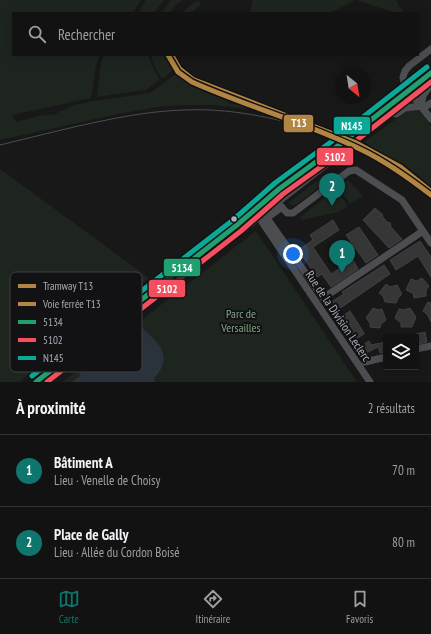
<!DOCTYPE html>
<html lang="fr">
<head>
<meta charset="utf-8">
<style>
	body { margin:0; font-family:"PT Sans Narrow",sans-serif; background:#1b1b1b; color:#f1f3f6 }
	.controls { position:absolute; right:12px; bottom:12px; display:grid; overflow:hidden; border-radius:0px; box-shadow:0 2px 10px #0003 }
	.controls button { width:36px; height:36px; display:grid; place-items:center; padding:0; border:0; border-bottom:1px solid #313232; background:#121212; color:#f1f3f6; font:20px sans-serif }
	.compass { position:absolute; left:335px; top:68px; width:36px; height:36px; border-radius:50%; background:#121212; box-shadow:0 2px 10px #0003; rotate:150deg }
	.you { position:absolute; left:293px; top:254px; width:14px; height:14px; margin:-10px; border:3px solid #fff; border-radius:50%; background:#1a73e8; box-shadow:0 0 0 6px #1a73e833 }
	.badge { display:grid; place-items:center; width:26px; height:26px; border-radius:50%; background:#0f766e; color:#fff; font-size:13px; font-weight:700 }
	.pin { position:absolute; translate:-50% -33px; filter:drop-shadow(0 1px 2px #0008) }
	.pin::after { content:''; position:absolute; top:21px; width:14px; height:12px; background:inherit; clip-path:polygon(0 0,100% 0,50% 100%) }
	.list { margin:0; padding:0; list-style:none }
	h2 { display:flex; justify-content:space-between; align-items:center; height:52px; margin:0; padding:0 16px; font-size:17px }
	h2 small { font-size:13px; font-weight:400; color:#9c9e9f }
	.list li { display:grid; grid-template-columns:26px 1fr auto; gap:12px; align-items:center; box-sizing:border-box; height:72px; padding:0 16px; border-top:1px solid #313232 }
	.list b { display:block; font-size:15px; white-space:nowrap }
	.list p { margin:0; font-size:13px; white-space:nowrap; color:#9c9e9f }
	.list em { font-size:13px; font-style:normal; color:#9c9e9f }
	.icon { flex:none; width:22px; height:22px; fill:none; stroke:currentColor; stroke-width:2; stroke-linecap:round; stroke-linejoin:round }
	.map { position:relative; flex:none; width:431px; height:382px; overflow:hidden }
	.search { position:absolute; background:#121212; box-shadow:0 2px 10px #0003; left:12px; right:12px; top:12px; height:44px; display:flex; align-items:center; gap:10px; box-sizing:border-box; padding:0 14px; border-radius:0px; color:#9c9e9f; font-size:15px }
	.sheet { height:196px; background:#121212 }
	nav { display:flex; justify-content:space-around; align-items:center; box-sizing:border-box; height:56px; border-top:1px solid #313232; background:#121212; font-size:11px; color:#9c9e9f }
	nav a { display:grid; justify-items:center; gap:2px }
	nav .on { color:#0f766e }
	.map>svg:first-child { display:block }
	.green { fill:#1e251f }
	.water { fill:#2a323b }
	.building { fill:#363637; stroke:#404144 }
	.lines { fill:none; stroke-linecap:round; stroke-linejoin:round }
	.minor { stroke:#4c4d51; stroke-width:7 }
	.major { stroke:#494a4d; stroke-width:8 }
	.tram { stroke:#4c4d50; stroke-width:1 }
	.bus-1-casing { stroke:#121214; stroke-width:8 }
	.bus-2-casing { stroke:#121214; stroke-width:8 }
	.bus-3-casing { stroke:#121214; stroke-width:8 }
	.bus-1 { stroke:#20a06f; stroke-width:5 }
	.bus-2 { stroke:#f44f5f; stroke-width:5 }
	.bus-3 { stroke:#0aa896; stroke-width:5 }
	.rail-1-casing { stroke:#121214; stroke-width:9 }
	.rail-1 { stroke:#b38542; stroke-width:6 }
	.tram-1-casing { stroke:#121214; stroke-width:8 }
	.tram-1 { stroke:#b38542; stroke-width:5 }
	.bus-dot { fill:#a9adb9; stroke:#121214; stroke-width:1.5 }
	.labels { text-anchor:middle; stroke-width:4; stroke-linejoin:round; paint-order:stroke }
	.park-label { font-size:12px; fill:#7fa584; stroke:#121214 }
	.street-label { font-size:12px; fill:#a9adb9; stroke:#121214 }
	.key { fill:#121214; stroke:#3f4046; stroke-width:1 }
	.key-label { font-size:11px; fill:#a9adb9 }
	.line-badge { stroke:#121214; stroke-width:1.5 }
	.badge-label { font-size:11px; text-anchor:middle; font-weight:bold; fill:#fff }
</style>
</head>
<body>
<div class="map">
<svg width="431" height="382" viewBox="0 0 431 382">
	<rect width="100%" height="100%" fill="#181818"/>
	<path class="green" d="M0,0H141L133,13H13V55H100L96,65L91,98L12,115L16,122L39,116L55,114L74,105L93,101L150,93L176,74C190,87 208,92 226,98L228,103L244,105L257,110L213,105H182L157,107L123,113L0,140Z
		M146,0H164L154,13H138Z
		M171,0H183L175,6L170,13H161Z
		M253,0H355L330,13H250Z
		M357,0H396L399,6L405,13H396Z
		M199,1L201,5L191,13H182L193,3Z
		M104,55H148L150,61L159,79L158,81L146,90L97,97L101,64Z
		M151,55H165L173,70L162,79L153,63Z
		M415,108L419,110L431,126V188L419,178L364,142L410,109Z
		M0,169L149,278L19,382H0Z
		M326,174L330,179L294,206L288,203Z
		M348,180L363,196L350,204L338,187Z
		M336,189L348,206L338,212L302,220L300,217Z
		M256,231L357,382H62Z"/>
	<path class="water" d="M141,327C158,342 175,357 154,378L155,382H72L80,376L79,373Z"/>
	<path class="building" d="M375,208L383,215L382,216L388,223L389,222L391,224L390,226L402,239L389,248L363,220Z
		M333,220L339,230L313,247L331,274L353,260L358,269L331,287L322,274L317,277L298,250L313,240L310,235Z
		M359,227L378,255L366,263L346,235Z
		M420,241L431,257V277L418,256L396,270L390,260Z
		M384,265L390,274L336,311L331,302L344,294L342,292Z
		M422,278L429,286L426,290V296L414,298L413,293L406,290L411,279L417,281Z
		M386,284L390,287L397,285L402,294L398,298L396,303L385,302L383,296L379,293Z
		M428,302L431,303V322L427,314L423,311Z
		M373,308L378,310L382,309L386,320L381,324L380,328L370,327V323L366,318Z
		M410,308L416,317L412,327H401V323L395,318L399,309L404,310Z
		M350,311L364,333V334L356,339L341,317Z
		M425,332L427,342L418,344L416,334Z
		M369,341L371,345L386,342V351L380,353L378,347L366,353L361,346Z"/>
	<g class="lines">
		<path class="minor" d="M431,49L409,66L405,71L403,77L404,85L431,119
			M423,108L431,103
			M396,114L405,108L421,106L423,96L431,84
			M275,199L304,175
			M279,204L287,213H293L349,171L356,170L402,200L431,243
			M282,207L267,218L323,298L423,231
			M262,222L370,382
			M416,349L431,346
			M365,362L386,357"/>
		<path class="major" d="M36,382L237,225L279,189L339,145L431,73
			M47,382L431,82"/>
		<path class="tram" d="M0,145C24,139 49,133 74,127C110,119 147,111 184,110C229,108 272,117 315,130
			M369,153L401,168
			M413,177L431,194"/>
		<defs>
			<path id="bus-1" d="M36,382L237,225L279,189L339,145L431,73"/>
			<path id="bus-2" d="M47,382L241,231L283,194L343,151L431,82"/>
			<path id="bus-3" d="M32,376L233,220L275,183L335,139L427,67"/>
		</defs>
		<use href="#bus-1" class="bus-1-casing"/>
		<use href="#bus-2" class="bus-2-casing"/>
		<use href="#bus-3" class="bus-3-casing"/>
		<use href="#bus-1" class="bus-1"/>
		<use href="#bus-2" class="bus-2"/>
		<use href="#bus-3" class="bus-3"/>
		<defs>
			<path id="rail-1" d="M171,55L179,69L193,80L355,143L401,168L431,192"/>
		</defs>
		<use href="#rail-1" class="rail-1-casing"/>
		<use href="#rail-1" class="rail-1"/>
		<defs>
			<path id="tram-1" d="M168,55L178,72L192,82C248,107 307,123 362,150C387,162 409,178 431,195"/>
		</defs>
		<use href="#tram-1" class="tram-1-casing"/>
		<use href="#tram-1" class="tram-1"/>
	</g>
	<circle class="bus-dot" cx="234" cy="219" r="3.5"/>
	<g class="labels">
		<g class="park-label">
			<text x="241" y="318">Parc de<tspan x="241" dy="14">Versailles</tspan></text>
		</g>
		<g class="street-label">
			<text transform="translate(338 316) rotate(56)" y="4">Rue de la Division Leclerc</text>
		</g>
	</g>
	<rect x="10" y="272" width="132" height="100" rx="6" class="key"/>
	<rect x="18" y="284" width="18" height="4" fill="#b38542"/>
	<rect x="18" y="302" width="18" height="4" fill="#b38542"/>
	<rect x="18" y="320" width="18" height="4" fill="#20a06f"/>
	<rect x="18" y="338" width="18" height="4" fill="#f44f5f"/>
	<rect x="18" y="356" width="18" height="4" fill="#0aa896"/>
	<g class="key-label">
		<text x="43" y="290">Tramway T13</text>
		<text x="43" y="308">Voie ferrée T13</text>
		<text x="43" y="326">5134</text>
		<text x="43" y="344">5102</text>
		<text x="43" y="362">N145</text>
	</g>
	<g class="line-badge">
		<rect x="283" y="114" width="31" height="19" rx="4" fill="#b38542"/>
		<rect x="333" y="116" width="38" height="19" rx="4" fill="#0aa896"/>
		<rect x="316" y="147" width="38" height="19" rx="4" fill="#f44f5f"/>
		<rect x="163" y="258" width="38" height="19" rx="4" fill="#20a06f"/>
		<rect x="148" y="279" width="38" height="19" rx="4" fill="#f44f5f"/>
	</g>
	<g class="badge-label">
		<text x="299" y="127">T13</text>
		<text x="352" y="130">N145</text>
		<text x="335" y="161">5102</text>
		<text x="182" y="272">5134</text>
		<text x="167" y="293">5102</text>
	</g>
</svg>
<div class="controls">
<button><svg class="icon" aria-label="layers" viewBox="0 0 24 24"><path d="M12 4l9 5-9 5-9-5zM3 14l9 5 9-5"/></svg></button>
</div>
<svg class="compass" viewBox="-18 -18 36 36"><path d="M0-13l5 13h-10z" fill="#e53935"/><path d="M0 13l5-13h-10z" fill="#9c9e9f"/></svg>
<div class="you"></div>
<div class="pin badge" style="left:342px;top:273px">1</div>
<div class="pin badge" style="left:332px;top:206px">2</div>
<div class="search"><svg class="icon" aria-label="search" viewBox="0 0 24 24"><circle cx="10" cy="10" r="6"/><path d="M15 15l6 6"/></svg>Rechercher</div>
</div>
<section class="sheet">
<h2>À proximité<small>2 résultats</small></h2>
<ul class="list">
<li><span class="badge">1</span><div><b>Bâtiment A</b><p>Lieu · Venelle de Choisy</p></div><em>70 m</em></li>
<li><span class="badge">2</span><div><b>Place de Gally</b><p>Lieu · Allée du Cordon Boisé</p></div><em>80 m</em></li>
</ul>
</section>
<nav>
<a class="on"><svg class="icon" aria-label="map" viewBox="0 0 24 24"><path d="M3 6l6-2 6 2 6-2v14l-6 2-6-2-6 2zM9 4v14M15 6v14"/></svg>Carte</a>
<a><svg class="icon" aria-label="directions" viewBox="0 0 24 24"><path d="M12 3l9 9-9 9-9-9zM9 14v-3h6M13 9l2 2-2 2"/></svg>Itinéraire</a>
<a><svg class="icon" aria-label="saved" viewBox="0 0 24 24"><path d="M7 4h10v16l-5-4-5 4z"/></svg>Favoris</a>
</nav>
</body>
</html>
